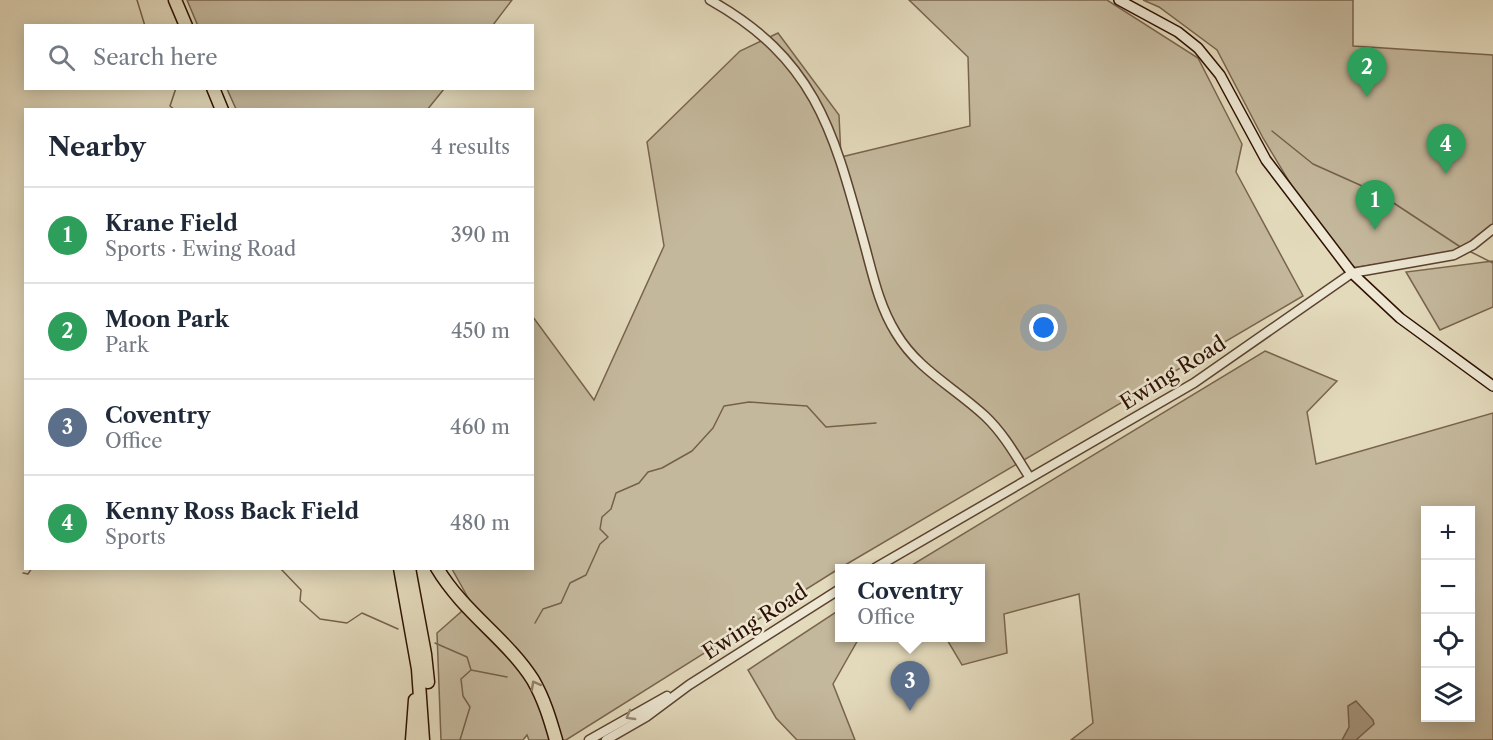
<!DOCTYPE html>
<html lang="en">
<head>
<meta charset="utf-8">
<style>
	body { margin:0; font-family:"Libre Caslon Text",serif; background:#f6f6f7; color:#1f2937 }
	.controls { position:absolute; right:18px; bottom:18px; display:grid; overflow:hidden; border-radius:0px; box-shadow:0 3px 15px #0003 }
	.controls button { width:54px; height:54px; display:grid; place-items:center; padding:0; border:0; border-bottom:2px solid #e0e1e3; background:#fff; color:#1f2937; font:30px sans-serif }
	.you { position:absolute; left:1044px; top:328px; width:21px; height:21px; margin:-15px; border:4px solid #fff; border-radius:50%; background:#1a73e8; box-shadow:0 0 0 9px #1a73e833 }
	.badge { display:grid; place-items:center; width:39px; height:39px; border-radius:50%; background:#0f766e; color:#fff; font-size:20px; font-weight:700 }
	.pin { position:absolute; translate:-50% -50px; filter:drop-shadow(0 2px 3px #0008) }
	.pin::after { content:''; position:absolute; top:32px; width:21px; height:18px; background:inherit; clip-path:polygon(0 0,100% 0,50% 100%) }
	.popup { position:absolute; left:835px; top:564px; width:150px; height:78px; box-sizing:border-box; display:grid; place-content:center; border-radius:0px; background:#fff; filter:drop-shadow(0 2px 4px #0005); font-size:20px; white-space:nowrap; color:#747a83 }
	.popup b { font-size:22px; color:#1f2937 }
	.popup::after { content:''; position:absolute; left:50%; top:100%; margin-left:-12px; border:12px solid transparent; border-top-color:#fff }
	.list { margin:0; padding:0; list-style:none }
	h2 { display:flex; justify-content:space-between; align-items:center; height:78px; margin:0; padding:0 24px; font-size:26px }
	h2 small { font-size:20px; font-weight:400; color:#747a83 }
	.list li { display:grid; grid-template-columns:39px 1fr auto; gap:18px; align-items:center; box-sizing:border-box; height:96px; padding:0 24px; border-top:2px solid #e0e1e3 }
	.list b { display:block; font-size:22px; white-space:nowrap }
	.list p { margin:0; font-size:20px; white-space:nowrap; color:#747a83 }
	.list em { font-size:20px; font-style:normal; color:#747a83 }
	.icon { flex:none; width:33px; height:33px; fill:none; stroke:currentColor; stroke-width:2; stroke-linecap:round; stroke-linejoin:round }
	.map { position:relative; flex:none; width:1493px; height:740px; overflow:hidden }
	.search { position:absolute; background:#fff; box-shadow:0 3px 15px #0003; left:24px; top:24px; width:510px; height:66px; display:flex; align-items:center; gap:15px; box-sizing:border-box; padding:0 21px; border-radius:0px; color:#747a83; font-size:22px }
	.panel { position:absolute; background:#fff; box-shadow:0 3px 15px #0003; left:24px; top:108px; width:510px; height:462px; border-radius:0px }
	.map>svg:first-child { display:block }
	.green { fill:#c4b89c; stroke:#79644e; stroke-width:1.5; fill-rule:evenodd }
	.water { fill:#a5957c; stroke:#75604b; stroke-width:1.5 }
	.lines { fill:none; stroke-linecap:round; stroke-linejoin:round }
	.stream { stroke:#75604b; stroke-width:1.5 }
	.tertiary-casing { stroke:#5b4230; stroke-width:11 }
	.secondary-casing { stroke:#2e1001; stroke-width:12 }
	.motorway-casing { stroke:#2e1001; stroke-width:15 }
	.tertiary { stroke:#ede7d3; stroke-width:8 }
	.secondary { stroke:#ede7d3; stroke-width:9 }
	.motorway { stroke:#e3dabc; stroke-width:12 }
	.oneway { stroke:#927f68 }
	.oneway2 { stroke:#978674 }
	.labels { text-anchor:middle; stroke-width:5; stroke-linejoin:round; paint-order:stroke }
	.street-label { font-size:21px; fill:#2e1001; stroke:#ede7d3 }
</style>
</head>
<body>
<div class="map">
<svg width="1493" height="740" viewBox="0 0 1493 740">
	<rect width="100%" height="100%" fill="#e3dabc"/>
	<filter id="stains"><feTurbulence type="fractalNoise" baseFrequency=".00333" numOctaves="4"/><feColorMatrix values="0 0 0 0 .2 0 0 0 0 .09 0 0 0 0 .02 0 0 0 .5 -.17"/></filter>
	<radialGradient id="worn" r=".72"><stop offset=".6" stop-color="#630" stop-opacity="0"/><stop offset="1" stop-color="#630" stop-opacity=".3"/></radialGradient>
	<path class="green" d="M187,0H512L493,25L198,26Z
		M909,0H1107L1198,58L1242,144L1236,172L1303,296L840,568L566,740H529L527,735L523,740H441L437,633L471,603L452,569L532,568L533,317L594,400L664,246L647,142L740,51L778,33L839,115L841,157L970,126L968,57Z
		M1143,0H1353V46L1493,55V230L1464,248L1439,255L1352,268L1296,193L1263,138L1217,50L1159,7Z
		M227,89H444L427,110L236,109Z
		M1493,261V307L1440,330L1406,272Z
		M1265,351L1337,381L1307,412L1316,464L1493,413V740H1071L1093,723L1079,594L1004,614L1007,653L962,665L946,638H980V568H907ZM1426,510H1470V718H1426Z
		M839,610L840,638H859L833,684L855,740H797L776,718L748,670Z"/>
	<path class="water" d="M1356,701L1373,720L1374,724L1356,740H1342L1349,727L1348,706Z"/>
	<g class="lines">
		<path class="stream" d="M137,0L145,26
			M175,110L170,106L176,88
			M1272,131L1313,164L1380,194L1462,248
			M1469,251L1493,263
			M280,568L301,590L300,601L320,619L347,623L362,613L398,629
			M23,573L28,574L32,568
			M535,623L543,609L561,603L570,583L586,575L600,544L608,537L600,529L602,517L611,509L616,493L639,483L648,472L662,468L692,451L713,428L724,406L749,402L807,406L826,427L876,423
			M435,643L467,657L471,670L461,679L463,696L470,707L460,740
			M471,670L507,677"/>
		<defs>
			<path id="tertiary" d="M710,0C815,59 833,130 863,239C872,271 878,304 896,333C918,370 954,387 985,416C1004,434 1016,456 1030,478
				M875,568L1194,383L1352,273L1454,255L1473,245L1493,229
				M589,740L667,696
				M606,740L646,717L689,685L840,589"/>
			<path id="secondary" d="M1119,0L1178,32L1198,48L1220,75L1266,160L1352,273L1400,318L1493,386"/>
			<path id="motorway" d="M175,0L186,26
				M213,88L222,110
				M400,568L418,669L423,740
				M409,568L425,654L428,682
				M437,568C464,613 507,639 533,680C544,699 550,719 556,740
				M412,740L415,700"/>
		</defs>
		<use href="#tertiary" class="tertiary-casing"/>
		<use href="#secondary" class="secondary-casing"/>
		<use href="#motorway" class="motorway-casing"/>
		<use href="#tertiary" class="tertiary"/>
		<use href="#secondary" class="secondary"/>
		<use href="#motorway" class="motorway"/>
	</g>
	<defs><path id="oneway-chevron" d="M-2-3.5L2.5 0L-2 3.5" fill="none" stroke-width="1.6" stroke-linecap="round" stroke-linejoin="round" transform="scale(1.5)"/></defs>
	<use class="oneway" href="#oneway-chevron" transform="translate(535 685) rotate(-119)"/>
	<use class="oneway2" href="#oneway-chevron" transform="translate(630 716) rotate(150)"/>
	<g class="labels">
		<g class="street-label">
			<text transform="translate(1173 373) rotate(-32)" y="7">Ewing Road</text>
			<text transform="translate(755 622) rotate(-33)" y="7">Ewing Road</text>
		</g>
	</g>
	<rect width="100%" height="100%" filter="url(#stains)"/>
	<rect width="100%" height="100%" fill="url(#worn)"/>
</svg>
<div class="controls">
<button>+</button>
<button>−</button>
<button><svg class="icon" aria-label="locate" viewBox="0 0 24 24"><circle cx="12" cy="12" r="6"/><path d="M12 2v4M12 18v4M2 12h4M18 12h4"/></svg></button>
<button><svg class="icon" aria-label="layers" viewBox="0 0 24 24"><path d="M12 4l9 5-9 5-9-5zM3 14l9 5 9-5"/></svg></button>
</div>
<div class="you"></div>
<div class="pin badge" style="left:1375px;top:230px;background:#2e9e5b">1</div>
<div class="pin badge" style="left:1367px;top:97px;background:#2e9e5b">2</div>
<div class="pin badge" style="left:910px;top:711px;background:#5c6f8a">3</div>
<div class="popup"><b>Coventry</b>Office</div>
<div class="pin badge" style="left:1446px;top:174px;background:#2e9e5b">4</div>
<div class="search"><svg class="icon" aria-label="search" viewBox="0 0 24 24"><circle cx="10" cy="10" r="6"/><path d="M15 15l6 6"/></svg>Search here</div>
<section class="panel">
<h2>Nearby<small>4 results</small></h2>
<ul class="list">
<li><span class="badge" style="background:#2e9e5b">1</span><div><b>Krane Field</b><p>Sports · Ewing Road</p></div><em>390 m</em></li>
<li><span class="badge" style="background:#2e9e5b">2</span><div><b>Moon Park</b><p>Park</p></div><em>450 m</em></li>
<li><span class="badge" style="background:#5c6f8a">3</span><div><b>Coventry</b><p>Office</p></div><em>460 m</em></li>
<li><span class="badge" style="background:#2e9e5b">4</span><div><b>Kenny Ross Back Field</b><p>Sports</p></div><em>480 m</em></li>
</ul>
</section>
</div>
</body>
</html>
